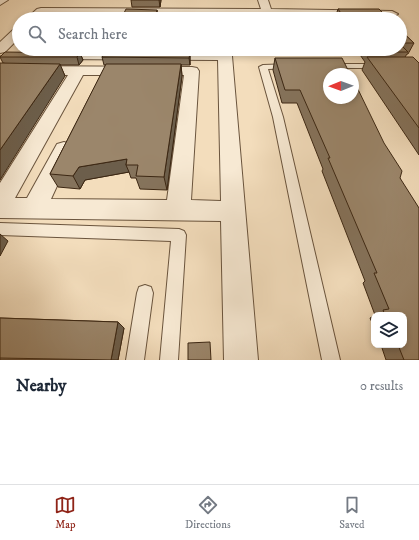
<!DOCTYPE html>
<html lang="en">
<head>
<meta charset="utf-8">
<style>
	body { margin:0; font-family:"IM FELL DW Pica",serif; background:#f2f2f3; color:#1f2937 }
	.controls { position:absolute; right:12px; bottom:12px; display:grid; overflow:hidden; border-radius:8px; box-shadow:0 2px 6px #0003 }
	.controls button { width:36px; height:36px; display:grid; place-items:center; padding:0; border:0; border-bottom:1px solid #e0e1e3; background:#fff; color:#1f2937; font:20px sans-serif }
	.compass { position:absolute; left:323px; top:68px; width:36px; height:36px; border-radius:50%; background:#fff; box-shadow:0 2px 6px #0003; rotate:269deg }
	.list { margin:0; padding:0; list-style:none }
	h2 { display:flex; justify-content:space-between; align-items:center; height:52px; margin:0; padding:0 16px; font-size:17px }
	h2 small { font-size:13px; font-weight:400; color:#747a83 }
	.icon { flex:none; width:22px; height:22px; fill:none; stroke:currentColor; stroke-width:2; stroke-linecap:round; stroke-linejoin:round }
	.map { position:relative; flex:none; width:419px; height:360px; overflow:hidden }
	.search { position:absolute; background:#fff; box-shadow:0 2px 6px #0003; left:12px; right:12px; top:12px; height:44px; display:flex; align-items:center; gap:10px; box-sizing:border-box; padding:0 14px; border-radius:22px; color:#747a83; font-size:15px }
	.sheet { height:124px; background:#fff }
	nav { display:flex; justify-content:space-around; align-items:center; box-sizing:border-box; height:56px; border-top:1px solid #e0e1e3; background:#fff; font-size:11px; color:#747a83 }
	nav a { display:grid; justify-items:center; gap:2px }
	nav .on { color:#8f2418 }
	.map>svg:first-child { display:block }
	.lines { fill:none; stroke-linecap:round; stroke-linejoin:round }
	.lane-casing { stroke:#6a543d; stroke-width:2 }
	.street-casing { stroke:#6a543d; stroke-width:2 }
	.lane { fill:#f7e9d3; fill-rule:evenodd }
	.street { fill:#f7e9d3; fill-rule:evenodd }
	.wall { fill:#85735c; stroke:#3c2713 }
	.shaded-wall { fill:#6c5e4b; stroke:#3c2713 }
	.building { fill:#9b866b; stroke:#3c2713 }
</style>
</head>
<body>
<div class="map">
<svg width="419" height="360" viewBox="0 0 419 360">
	<rect width="100%" height="100%" fill="#f3ddbc"/>
	<filter id="stains"><feTurbulence type="fractalNoise" baseFrequency=".005" numOctaves="4"/><feColorMatrix values="0 0 0 0 .2 0 0 0 0 .09 0 0 0 0 .02 0 0 0 .5 -.17"/></filter>
	<radialGradient id="worn" r=".72"><stop offset=".6" stop-color="#630" stop-opacity="0"/><stop offset="1" stop-color="#630" stop-opacity=".3"/></radialGradient>
	<g class="lines">
		<defs>
			<path id="lane" d="M291,64L295,66L294,68L268,69L283,117L340,360H322L273,117L259,67L263,65Z
				M328,64H379L383,66L379,68H331L327,66Z
				M0,223L179,229L184,231L186,235L178,360H160L171,241L0,235Z
				M145,285L151,287L153,293L144,360H126L137,293L139,287Z"/>
			<path id="street" d="M0,0H8L0,5Z
				M258,0H268L271,9L392,11L398,14L392,17L44,14L39,19H26L37,9L41,8L261,9Z
				M19,27V38L5,52L0,53V42L15,28Z
				M217,49H231L232,56L258,360H224L221,221L0,218V183L68,75L0,74V66L192,67L197,68L199,71L191,200L221,201L218,60L51,59L46,58L44,55L46,52L51,51L218,52ZM83,75H184L167,200L51,199L74,149L71,144L64,142L57,144L27,198H15Z"/>
		</defs>
		<use href="#lane" class="lane-casing"/>
		<use href="#street" class="street-casing"/>
		<use href="#lane" class="lane"/>
		<use href="#street" class="street"/>
	</g>
	<path class="wall" d="M131,0H161L160,7H132Z
		M338,9L389,19H335V18Z
		M400,30L414,43L408,54H407L405,57L419,63V155L362,70L365,62L356,49H400Z
		M112,49H192V50Z
		M80,53L83,60L79,65H60L65,76L3,63L0,57V56Z
		M190,54V65H181L182,76L167,190L140,189L136,178H131L129,172L85,180L80,189L58,187L50,174L106,65H104L102,57Z
		M275,58L400,178L419,360H386L381,345H404V315H375L363,283L365,281L322,171L323,169L297,103H282L273,70Z
		M374,316V327L370,318Z
		M0,318L118,322L124,328L118,360H0Z"/>
	<path class="shaded-wall" d="M159,0H161L160,7Z
		M157,10L158,16V19H155Z
		M80,53L83,60L79,65L77,57Z
		M190,54V65L189,58Z
		M60,64L65,76L0,180V150Z
		M181,64L182,76L167,190L164,177Z
		M127,159L126,165L129,172L85,180L80,189L73,176L79,167Z
		M0,234L8,241L0,256Z
		M118,322L124,328L118,360H111Z"/>
	<path class="building" d="M126,9L157,10L155,19H121Z
		M338,9H379L389,19H345Z
		M400,30L414,43H400Z
		M400,44L408,52H371L368,49H400Z
		M5,52L80,53L77,57H0Z
		M104,53L190,54L189,58L102,57Z
		M367,57H413L419,63V128Z
		M275,58H342L350,74H329V98H353V79L384,143L402,171L400,178L419,208V360H404L398,345H404V315H385L383,310L389,309L374,273H377L328,158H330L300,90H285Z
		M0,63L60,64L0,150Z
		M106,64H181L164,177L136,176L138,165H126L127,159L79,167L73,176L50,174Z
		M0,318L118,322L111,360L0,358Z
		M210,342L211,360H188V343Z"/>
	<rect width="100%" height="100%" filter="url(#stains)"/>
	<rect width="100%" height="100%" fill="url(#worn)"/>
</svg>
<div class="controls">
<button><svg class="icon" aria-label="layers" viewBox="0 0 24 24"><path d="M12 4l9 5-9 5-9-5zM3 14l9 5 9-5"/></svg></button>
</div>
<svg class="compass" viewBox="-18 -18 36 36"><path d="M0-13l5 13h-10z" fill="#e53935"/><path d="M0 13l5-13h-10z" fill="#747a83"/></svg>
<div class="search"><svg class="icon" aria-label="search" viewBox="0 0 24 24"><circle cx="10" cy="10" r="6"/><path d="M15 15l6 6"/></svg>Search here</div>
</div>
<section class="sheet">
<h2>Nearby<small>0 results</small></h2>
<ul class="list">
</ul>
</section>
<nav>
<a class="on"><svg class="icon" aria-label="map" viewBox="0 0 24 24"><path d="M3 6l6-2 6 2 6-2v14l-6 2-6-2-6 2zM9 4v14M15 6v14"/></svg>Map</a>
<a><svg class="icon" aria-label="directions" viewBox="0 0 24 24"><path d="M12 3l9 9-9 9-9-9zM9 14v-3h6M13 9l2 2-2 2"/></svg>Directions</a>
<a><svg class="icon" aria-label="saved" viewBox="0 0 24 24"><path d="M7 4h10v16l-5-4-5 4z"/></svg>Saved</a>
</nav>
</body>
</html>
